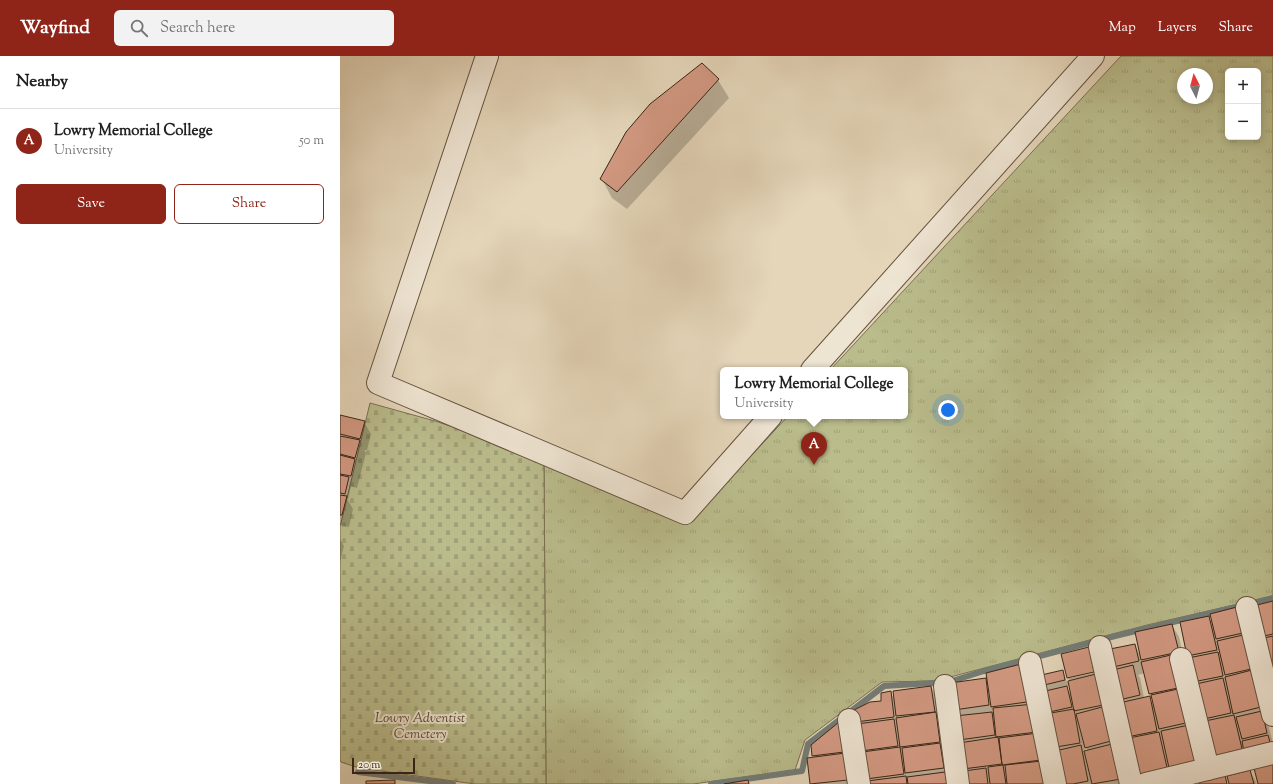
<!DOCTYPE html>
<html lang="en">
<head>
<meta charset="utf-8">
<style>
	body { margin:0; font-family:"Sorts Mill Goudy",serif; background:#f2f2f2; color:#222 }
	.controls { position:absolute; right:12px; top:12px; display:grid; overflow:hidden; border-radius:6px; box-shadow:0 2px 10px #0003 }
	.controls button { width:36px; height:36px; display:grid; place-items:center; padding:0; border:0; border-bottom:1px solid #e0e0e0; background:#fff; color:#222; font:20px sans-serif }
	.compass { position:absolute; left:837px; top:12px; width:36px; height:36px; border-radius:50%; background:#fff; box-shadow:0 2px 10px #0003; rotate:354deg }
	.scale { position:absolute; left:12px; bottom:10px; width:63px; box-sizing:border-box; padding-left:4px; border:2px solid #3a2616; border-top:0; font-size:11px; line-height:14px; white-space:nowrap; color:#3a2616; -webkit-text-stroke:3px #eee4d2; paint-order:stroke }
	.you { position:absolute; left:608px; top:354px; width:14px; height:14px; margin:-10px; border:3px solid #fff; border-radius:50%; background:#1a73e8; box-shadow:0 0 0 6px #1a73e833 }
	.badge { display:grid; place-items:center; width:26px; height:26px; border-radius:50%; background:#8f2418; color:#fff; font-size:13px; font-weight:700 }
	.pin { position:absolute; translate:-50% -33px; filter:drop-shadow(0 1px 2px #0008) }
	.pin::after { content:''; position:absolute; top:21px; width:14px; height:12px; background:inherit; clip-path:polygon(0 0,100% 0,50% 100%) }
	.popup { position:absolute; left:380px; top:311px; width:188px; height:52px; box-sizing:border-box; display:grid; place-content:center; border-radius:6px; background:#fff; filter:drop-shadow(0 1px 3px #0005); font-size:13px; white-space:nowrap; color:#767676 }
	.popup b { font-size:15px; color:#222 }
	.popup::after { content:''; position:absolute; left:50%; top:100%; margin-left:-8px; border:8px solid transparent; border-top-color:#fff }
	.list { margin:0; padding:0; list-style:none }
	h2 { display:flex; justify-content:space-between; align-items:center; height:52px; margin:0; padding:0 16px; font-size:17px }
	h2 small { font-size:13px; font-weight:400; color:#767676 }
	.list li { display:grid; grid-template-columns:26px 1fr auto; gap:12px; align-items:center; box-sizing:border-box; height:64px; padding:0 16px; border-top:1px solid #e0e0e0 }
	.list b { display:block; font-size:15px; white-space:nowrap }
	.list p { margin:0; font-size:13px; white-space:nowrap; color:#767676 }
	.list em { font-size:13px; font-style:normal; color:#767676 }
	.actions { display:flex; gap:8px; padding:12px 16px }
	.actions a { flex:1; padding:9px 0; border:1px solid #8f2418; border-radius:6px; text-align:center; font-size:14px; color:#8f2418 }
	.actions .main { background:#8f2418; color:#fff }
	.icon { flex:none; width:22px; height:22px; fill:none; stroke:currentColor; stroke-width:2; stroke-linecap:round; stroke-linejoin:round }
	.map { position:relative; flex:none; width:933px; height:728px; overflow:hidden }
	header { display:flex; align-items:center; gap:24px; box-sizing:border-box; height:56px; padding:0 20px; background:#8f2418; color:#fff }
	header strong { font-size:19px }
	nav { display:flex; gap:22px; margin-inline-start:auto; font-size:14px }
	.search { width:280px; height:36px; background:#f2f2f2; display:flex; align-items:center; gap:10px; box-sizing:border-box; padding:0 14px; border-radius:6px; color:#767676; font-size:15px }
	main { display:flex }
	aside { flex:1; background:#fff }
	.map>svg:first-child { display:block }
	.grass { fill:url(#grass-tufts); stroke:#7a7151; fill-rule:evenodd }
	.cemetery { fill:url(#cemetery-stones); stroke:#7a7151 }
	.shadow { fill:#0003; fill-rule:evenodd }
	.lines { fill:none; stroke-linecap:round; stroke-linejoin:round }
	.stream { stroke:#737d78; stroke-width:6 }
	.building { fill:#d39982; stroke:#3a2616 }
	.minor-casing { stroke:#65523f; stroke-width:24 }
	.minor { stroke:#eee4d2; stroke-width:22 }
	.labels { text-anchor:middle; stroke-width:4; stroke-linejoin:round; paint-order:stroke }
	.park-label { font-size:14px; font-style:italic; fill:#5a4c34; stroke:#eee4d2 }
</style>
</head>
<body>
<header>
<strong>Wayfind</strong>
<div class="search"><svg class="icon" aria-label="search" viewBox="0 0 24 24"><circle cx="10" cy="10" r="6"/><path d="M15 15l6 6"/></svg>Search here</div>
<nav><a>Map</a><a>Layers</a><a>Share</a></nav>
</header>
<main>
<aside>
<h2>Nearby<small></small></h2>
<ul class="list">
<li><span class="badge">A</span><div><b>Lowry Memorial College</b><p>University</p></div><em>50 m</em></li>
</ul>
<div class="actions"><a class="main">Save</a><a>Share</a></div>
</aside>
<div class="map">
<svg width="933" height="728" viewBox="0 0 933 728">
	<defs>
		<pattern id="grass-tufts" width="24" height="20" patternUnits="userSpaceOnUse"><rect width="24" height="20" fill="#babc8c"/><path d="M3 7l-1-3M5 7V3M7 7l1-3M15 17l-1-3M17 17v-4M19 17l1-3" fill="none" stroke="#a1a178"/></pattern>
		<pattern id="cemetery-stones" width="16" height="16" patternUnits="userSpaceOnUse"><rect width="16" height="16" fill="#babc8c"/><path d="M2 7V4a2 2 0 0 1 4 0v3zM10 15v-3a2 2 0 0 1 4 0v3z" fill="#a1a178"/></pattern>
	</defs>
	<rect width="100%" height="100%" fill="#e5d6ba"/>
	<filter id="stains"><feTurbulence type="fractalNoise" baseFrequency=".005" numOctaves="4"/><feColorMatrix values="0 0 0 0 .2 0 0 0 0 .09 0 0 0 0 .02 0 0 0 .5 -.17"/></filter>
	<radialGradient id="worn" r=".72"><stop offset=".6" stop-color="#630" stop-opacity="0"/><stop offset="1" stop-color="#630" stop-opacity=".3"/></radialGradient>
	<path class="grass" d="M781,0H933V540L807,569L595,625L542,626L465,684L455,714L353,728H206L204,401L348,468L448,360H565V314H490ZM888,15H918V81H888ZM843,18H867V42H843Z"/>
	<path class="cemetery" d="M30,347L95,365L204,401L206,728H135L19,712L1,706L0,704V471Z"/>
	<path class="shadow" d="M362,8L378,24L389,42L287,153L272,142L262,123Z
		M0,360L24,366L31,378L27,394H24L26,397L17,432L11,430L8,443H7L13,453L9,471L0,469Z
		M0,483L4,490L0,506Z
		M933,546V611L925,580Z
		M897,552L933,687L875,703L848,599L869,561L873,568Z
		M832,569L839,581L845,608L863,719L803,728L770,611L795,589L800,599ZM805,617L810,638L813,645L814,650L809,641L804,642L800,622L798,619Z
		M748,593L755,605V614L753,611L730,620V622L754,617L755,619L786,728H719L700,629L723,615L727,626L730,625L728,622ZM726,630H730L731,639ZM744,689L748,695H745Z
		M684,608L710,728H627L615,654L645,623L649,630Z
		M591,631L598,643L611,728H529L517,666L543,646L551,637L555,645Z
		M499,667L513,728H471L468,703L475,702L473,700Z
		M910,715L917,728H890Z"/>
	<g class="lines">
		<path class="stream" d="M18,716L113,728
			M371,728L462,715L468,688L544,630L609,626L644,615L775,580L933,542"/>
	</g>
	<path class="building" d="M362,7L379,23L277,136L260,123L286,76L310,48Z
		M0,359L25,365L20,383L0,378Z
		M0,380L20,384L15,402L0,398Z
		M0,399L15,403L11,420L0,418Z
		M0,419L9,421L5,438L0,437Z
		M0,439L7,440L2,459H0Z
		M933,545V578L924,580L917,549Z
		M897,551L903,577L876,583L870,558Z
		M869,560L877,594L847,600L840,566Z
		M832,568L839,596L801,604L795,576Z
		M903,579L911,613L885,619L877,585Z
		M933,580V608L930,609L924,582Z
		M795,588L799,605L769,612L765,594Z
		M749,591L754,616L727,622L721,598Z
		M878,596L883,620L853,626L848,602Z
		M831,599L838,632L809,638L801,606Z
		M685,607L694,645L651,651L646,617Z
		M793,609L800,639L779,644L773,614Z
		M723,614L725,624L700,630L697,620Z
		M912,614L921,651L893,658L885,621Z
		M756,618L763,649L734,655L728,625Z
		M646,622L649,649L614,654L610,627Z
		M883,622L891,657L864,663L856,628Z
		M591,630L595,656L556,660L553,635Z
		M727,630L732,651L705,657L701,636Z
		M838,633L846,667L819,673L811,639Z
		M551,635L554,661L516,666L514,654L530,646L541,645V637Z
		M810,640L817,675L787,681L779,647Z
		M694,648L697,676L656,681L653,652Z
		M762,651L771,685L745,692L736,658Z
		M734,653L740,687L710,692L705,658Z
		M922,655L927,677L902,683L896,661Z
		M596,656L600,686L560,691L556,662Z
		M652,656L655,679L619,684L615,660Z
		M894,659L903,697L874,703L865,665Z
		M554,663L558,690L521,695L517,668Z
		M499,666L504,696L472,700L471,689Z
		M849,669L857,706L829,712L821,675Z
		M819,676L828,716L799,722L789,682Z
		M698,677L701,704L662,709L659,682Z
		M928,679L931,690L904,696L902,685Z
		M658,681L662,708L623,713L619,687Z
		M600,687L604,712L565,717L562,692Z
		M772,688L781,723L752,728L744,695Z
		M741,689L748,725L733,728H718L711,696Z
		M560,691L564,718L526,723L522,696Z
		M505,697L508,724L470,728L467,702Z
		M702,705L705,728H667L665,709Z
		M933,707V728H918L914,712Z
		M663,709L666,728H650L648,711Z
		M646,712L648,728H626L624,715Z
		M910,714L914,728H889L887,720Z
		M605,716L607,728H568L567,721Z
		M885,719L887,728H859V726Z
		M566,720L567,728H528L527,725Z
		M55,724V728H26V725Z
		M408,724L409,728H384Z"/>
	<g class="lines">
		<defs>
			<path id="minor" d="M147,0L38,327L345,457L431,360
				M472,314L753,0
				M907,552L933,659
				M760,591L791,728
				M841,603L868,713
				M690,607L715,728
				M605,630L618,728
				M509,664L519,728
				M806,728L933,697"/>
		</defs>
		<use href="#minor" class="minor-casing"/>
		<use href="#minor" class="minor"/>
	</g>
	<g class="labels">
		<g class="park-label">
			<text x="80" y="666">Lowry Adventist<tspan x="80" dy="16">Cemetery</tspan></text>
		</g>
	</g>
	<rect width="100%" height="100%" filter="url(#stains)"/>
	<rect width="100%" height="100%" fill="url(#worn)"/>
</svg>
<div class="controls">
<button>+</button>
<button>−</button>
</div>
<svg class="compass" viewBox="-18 -18 36 36"><path d="M0-13l5 13h-10z" fill="#e53935"/><path d="M0 13l5-13h-10z" fill="#767676"/></svg>
<div class="scale">20 m</div>
<div class="you"></div>
<div class="pin badge" style="left:474px;top:409px">A</div>
<div class="popup"><b>Lowry Memorial College</b>University</div>
</div>
</main>
</body>
</html>
